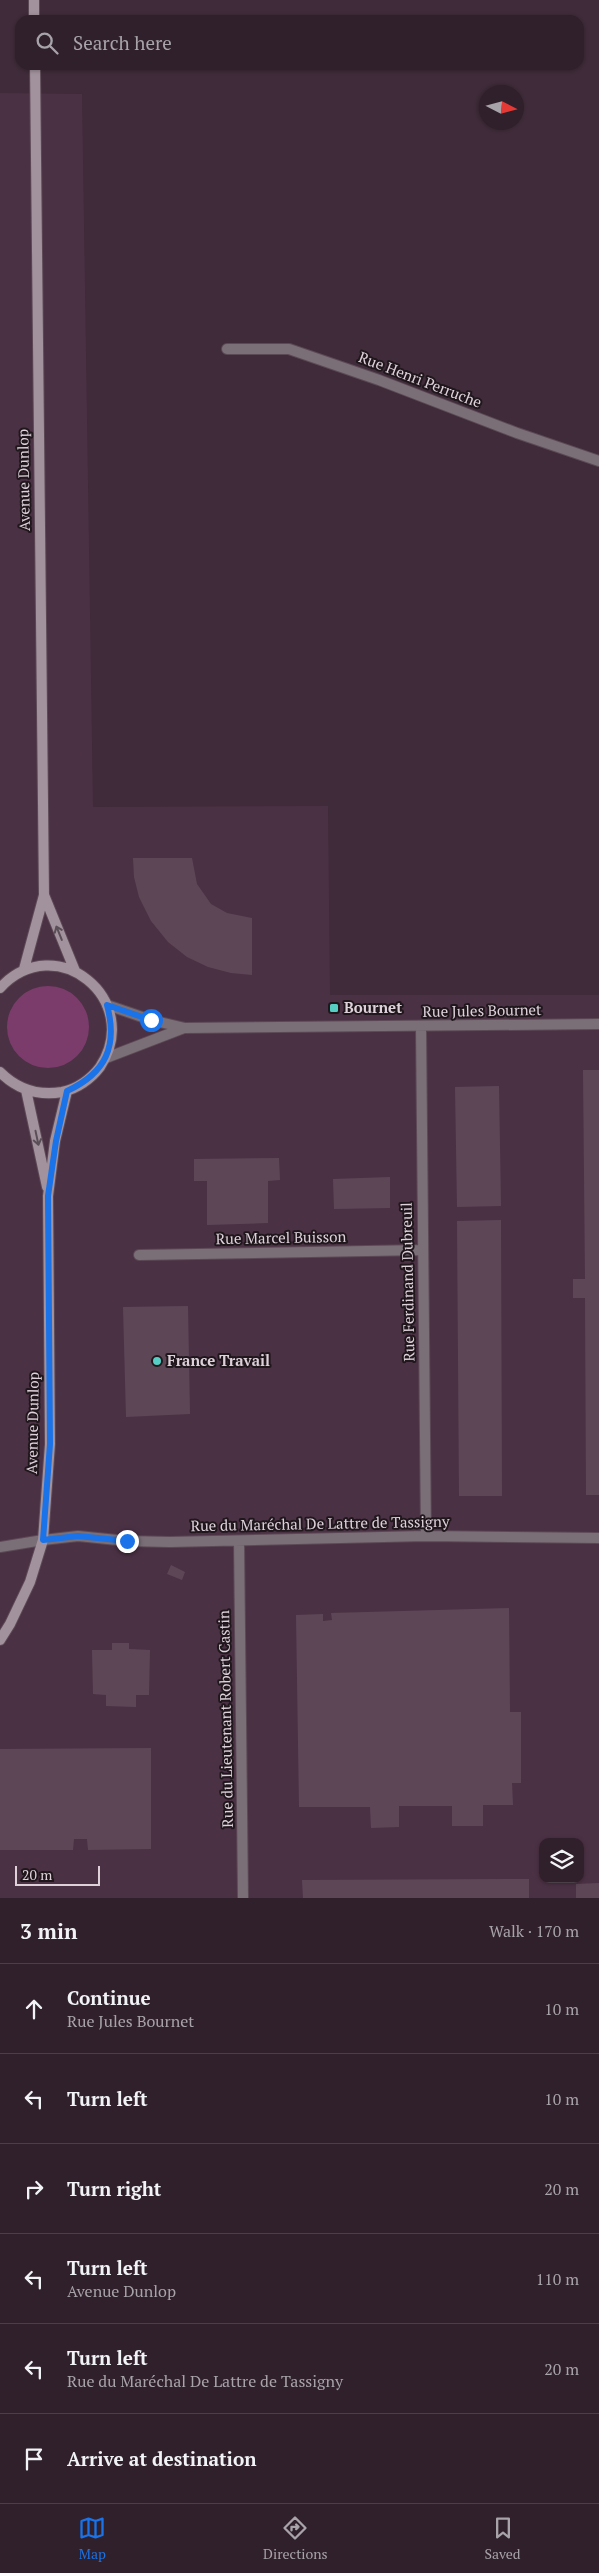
<!DOCTYPE html>
<html lang="en">
<head>
<meta charset="utf-8">
<style>
	body { margin:0; font-family:"PT Serif",serif; background:#3b2d37; color:#f1f3f6 }
	.controls { position:absolute; right:15px; bottom:15px; display:grid; overflow:hidden; border-radius:10px; box-shadow:0 1px 4px #0004 }
	.controls button { width:45px; height:45px; display:grid; place-items:center; padding:0; border:0; border-bottom:1px solid #4a3e47; background:#2f202b; color:#f1f3f6; font:25px sans-serif }
	.compass { position:absolute; left:479px; top:85px; width:45px; height:45px; border-radius:50%; background:#2f202b; box-shadow:0 1px 4px #0004; rotate:96deg }
	.scale { position:absolute; left:15px; bottom:12px; width:85px; box-sizing:border-box; padding-left:5px; border:2px solid #ded1da; border-top:0; font-size:14px; line-height:18px; white-space:nowrap; color:#ded1da; -webkit-text-stroke:4px #20171d; paint-order:stroke }
	.stop { position:absolute; width:15px; height:15px; margin:-11px; border:4px solid #1a73e8; border-radius:50%; background:#fff }
	.stop.end { background:#1a73e8; border-color:#fff; box-shadow:0 1px 5px #0008 }
	.list { margin:0; padding:0; list-style:none }
	h2 { display:flex; justify-content:space-between; align-items:center; height:65px; margin:0; padding:0 20px; font-size:21px }
	h2 small { font-size:16px; font-weight:400; color:#a7a3a9 }
	.list li { display:grid; grid-template-columns:32px 1fr auto; gap:15px; align-items:center; box-sizing:border-box; height:90px; padding:0 20px; border-top:1px solid #4a3e47 }
	.list b { display:block; font-size:19px; white-space:nowrap }
	.list p { margin:0; font-size:16px; white-space:nowrap; color:#a7a3a9 }
	.list em { font-size:16px; font-style:normal; color:#a7a3a9 }
	.icon { flex:none; width:28px; height:28px; fill:none; stroke:currentColor; stroke-width:2; stroke-linecap:round; stroke-linejoin:round }
	.map { position:relative; flex:none; width:599px; height:1898px; overflow:hidden }
	.search { position:absolute; background:#2f202b; box-shadow:0 1px 4px #0004; left:15px; right:15px; top:15px; height:55px; display:flex; align-items:center; gap:12px; box-sizing:border-box; padding:0 18px; border-radius:15px; color:#a7a3a9; font-size:19px }
	.sheet { height:605px; background:#2f202b }
	nav { display:flex; justify-content:space-around; align-items:center; box-sizing:border-box; height:70px; border-top:1px solid #4a3e47; background:#2f202b; font-size:14px; color:#a7a3a9 }
	nav a { display:grid; justify-items:center; gap:2px }
	nav .on { color:#1a73e8 }
	.map>svg:first-child { display:block }
	.built { fill:#4b3144; fill-rule:evenodd }
	.green { fill:#7b3c6c }
	.building { fill:#5d4757 }
	.lines { fill:none; stroke-linecap:round; stroke-linejoin:round }
	.lane-casing { stroke:#5c4956; stroke-width:12 }
	.street-casing { stroke:#5c4956; stroke-width:12 }
	.secondary-casing { stroke:#5c4956; stroke-width:12 }
	.lane { stroke:#7a6f77; stroke-width:10 }
	.street { stroke:#7a6f77; stroke-width:10 }
	.secondary { stroke:#a2929d; stroke-width:10 }
	.oneway { stroke:#5a4e57 }
	.route { stroke:#1a73e8; stroke-width:6 }
	.poi-dot { fill:#56cec3; stroke:#20171d; stroke-width:2 }
	.labels { text-anchor:middle; stroke-width:4; stroke-linejoin:round; paint-order:stroke }
	.street-label { font-size:15px; fill:#ded1da; stroke:#20171d }
	.poi-label { font-size:15px; font-weight:bold; fill:#ded1da; stroke:#20171d; text-anchor:start }
</style>
</head>
<body>
<div class="map">
<svg width="599" height="1898" viewBox="0 0 599 1898">
	<rect width="100%" height="100%" fill="#3f2b39"/>
	<path class="built" d="M0,93L82,94L93,807L328,806L330,995H599V1898H0ZM543,1842H580V1879H543Z"/>
	<path class="green" d="M7 1027a41 41 0 1 1 82 0a41 41 0 1 1-82 0Z"/>
	<path class="building" d="M133,858H192L197,884L211,904L227,913L252,918V975L231,973L208,967L187,957L168,942L151,921L139,897L134,877Z
		M583,1070H599V1495H586L585,1298H573V1279H585Z
		M499,1086L501,1206L457,1207L455,1087Z
		M279,1158L280,1180L268,1181V1223L207,1225V1181H194V1159Z
		M390,1177V1208L334,1209L333,1179Z
		M501,1220L502,1496H459L457,1221Z
		M188,1306L190,1414L126,1417L123,1307Z
		M171,1565L185,1572L182,1580L167,1574Z
		M509,1608L510,1712H521V1783H512L513,1805H483V1826H452V1806H399V1827L371,1828L370,1807H299L296,1615L323,1614V1621L332,1620L331,1613Z
		M112,1643H129V1649L150,1650L149,1695H136V1707L106,1706V1695L93,1694L92,1650H112Z
		M151,1748V1849L88,1850L87,1839H74L73,1850H0V1749Z
		M529,1879V1898H303L302,1880Z
		M599,1883V1898H576V1884Z"/>
	<g class="lines">
		<defs>
			<path id="lane" d="M227,349H289L379,380L517,433L599,461
				M0,1547L43,1540"/>
			<path id="street" d="M107,1005L151,1020L185,1028L599,1024
				M421,1027L426,1536
				M106,1058L184,1028
				M139,1255L423,1250
				M43,1540L78,1536L127,1541L170,1542L426,1536L599,1538
				M239,1541L243,1898"/>
			<path id="secondary" d="M34,0V20
				M44,895L75,971
				M24,969L44,895L35,65
				M0,988C56,928 144,1000 100,1067C91,1079 77,1089 62,1092C38,1096 18,1090 0,1072
				M26,1090L47,1187
				M0,1640L10,1624L30,1582L43,1540L50,1444L48,1196L55,1141L67,1091"/>
		</defs>
		<use href="#lane" class="lane-casing"/>
		<use href="#street" class="street-casing"/>
		<use href="#secondary" class="secondary-casing"/>
		<use href="#lane" class="lane"/>
		<use href="#street" class="street"/>
		<use href="#secondary" class="secondary"/>
	</g>
	<defs><path id="oneway-shaft" d="M-6 0H5M1.5-3L5.5 0L1.5 3" fill="none" stroke-width="1.6" stroke-linecap="round" stroke-linejoin="round" transform="scale(1.25)"/></defs>
	<g class="oneway">
		<use href="#oneway-shaft" transform="translate(59 933) rotate(-112)"/>
		<use href="#oneway-shaft" transform="translate(37 1138) rotate(78)"/>
	</g>
	<g class="lines">
		<path class="route" d="M127,1541L78,1536L43,1540L50,1444L48,1196L56,1141L67,1091C106,1073 118,1046 107,1005L151,1020"/>
	</g>
	<g class="poi-dot">
		<rect x="329" y="1003" width="10" height="10" rx="2.5"/>
		<circle cx="157" cy="1361" r="5"/>
	</g>
	<g class="labels">
		<g class="street-label">
			<text transform="translate(420 380) rotate(21)" y="5">Rue Henri Perruche</text>
			<text transform="translate(24 480) rotate(-91)" y="5">Avenue Dunlop</text>
			<text transform="translate(482 1011) rotate(-1)" y="5">Rue Jules Bournet</text>
			<text transform="translate(281 1238) rotate(-1)" y="5">Rue Marcel Buisson</text>
			<text transform="translate(408 1282) rotate(-91)" y="5">Rue Ferdinand Dubreuil</text>
			<text transform="translate(33 1423) rotate(-89)" y="5">Avenue Dunlop</text>
			<text transform="translate(320 1524) rotate(-1)" y="5">Rue du Maréchal De Lattre de Tassigny</text>
			<text transform="translate(226 1719) rotate(-91)" y="5">Rue du Lieutenant Robert Castin</text>
		</g>
		<g class="poi-label">
			<text x="344" y="1013">Bournet</text>
			<text x="167" y="1366">France Travail</text>
		</g>
	</g>
</svg>
<div class="controls">
<button><svg class="icon" aria-label="layers" viewBox="0 0 24 24"><path d="M12 4l9 5-9 5-9-5zM3 14l9 5 9-5"/></svg></button>
</div>
<svg class="compass" viewBox="-18 -18 36 36"><path d="M0-13l5 13h-10z" fill="#e53935"/><path d="M0 13l5-13h-10z" fill="#a7a3a9"/></svg>
<div class="scale">20 m</div>
<div class="stop" style="left:151px;top:1020px"></div>
<div class="stop end" style="left:127px;top:1541px"></div>
<div class="search"><svg class="icon" aria-label="search" viewBox="0 0 24 24"><circle cx="10" cy="10" r="6"/><path d="M15 15l6 6"/></svg>Search here</div>
</div>
<section class="sheet">
<h2>3 min<small>Walk · 170 m</small></h2>
<ul class="list">
<li><svg class="icon" aria-label="ahead" viewBox="0 0 24 24"><path d="M12 20V5M6 11l6-6 6 6"/></svg><div><b>Continue</b><p>Rue Jules Bournet</p></div><em>10 m</em></li>
<li><svg class="icon" aria-label="left" viewBox="0 0 24 24"><path d="M17 20v-9H6M10 6l-5 5 5 5"/></svg><div><b>Turn left</b></div><em>10 m</em></li>
<li><svg class="icon" aria-label="right" viewBox="0 0 24 24"><path d="M7 20v-9h11M14 6l5 5-5 5"/></svg><div><b>Turn right</b></div><em>20 m</em></li>
<li><svg class="icon" aria-label="left" viewBox="0 0 24 24"><path d="M17 20v-9H6M10 6l-5 5 5 5"/></svg><div><b>Turn left</b><p>Avenue Dunlop</p></div><em>110 m</em></li>
<li><svg class="icon" aria-label="left" viewBox="0 0 24 24"><path d="M17 20v-9H6M10 6l-5 5 5 5"/></svg><div><b>Turn left</b><p>Rue du Maréchal De Lattre de Tassigny</p></div><em>20 m</em></li>
<li><svg class="icon" aria-label="arrive" viewBox="0 0 24 24"><path d="M6 21V4h12l-3 4 3 4H6"/></svg><div><b>Arrive at destination</b></div></li>
</ul>
</section>
<nav>
<a class="on"><svg class="icon" aria-label="map" viewBox="0 0 24 24"><path d="M3 6l6-2 6 2 6-2v14l-6 2-6-2-6 2zM9 4v14M15 6v14"/></svg>Map</a>
<a><svg class="icon" aria-label="directions" viewBox="0 0 24 24"><path d="M12 3l9 9-9 9-9-9zM9 14v-3h6M13 9l2 2-2 2"/></svg>Directions</a>
<a><svg class="icon" aria-label="saved" viewBox="0 0 24 24"><path d="M7 4h10v16l-5-4-5 4z"/></svg>Saved</a>
</nav>
</body>
</html>
